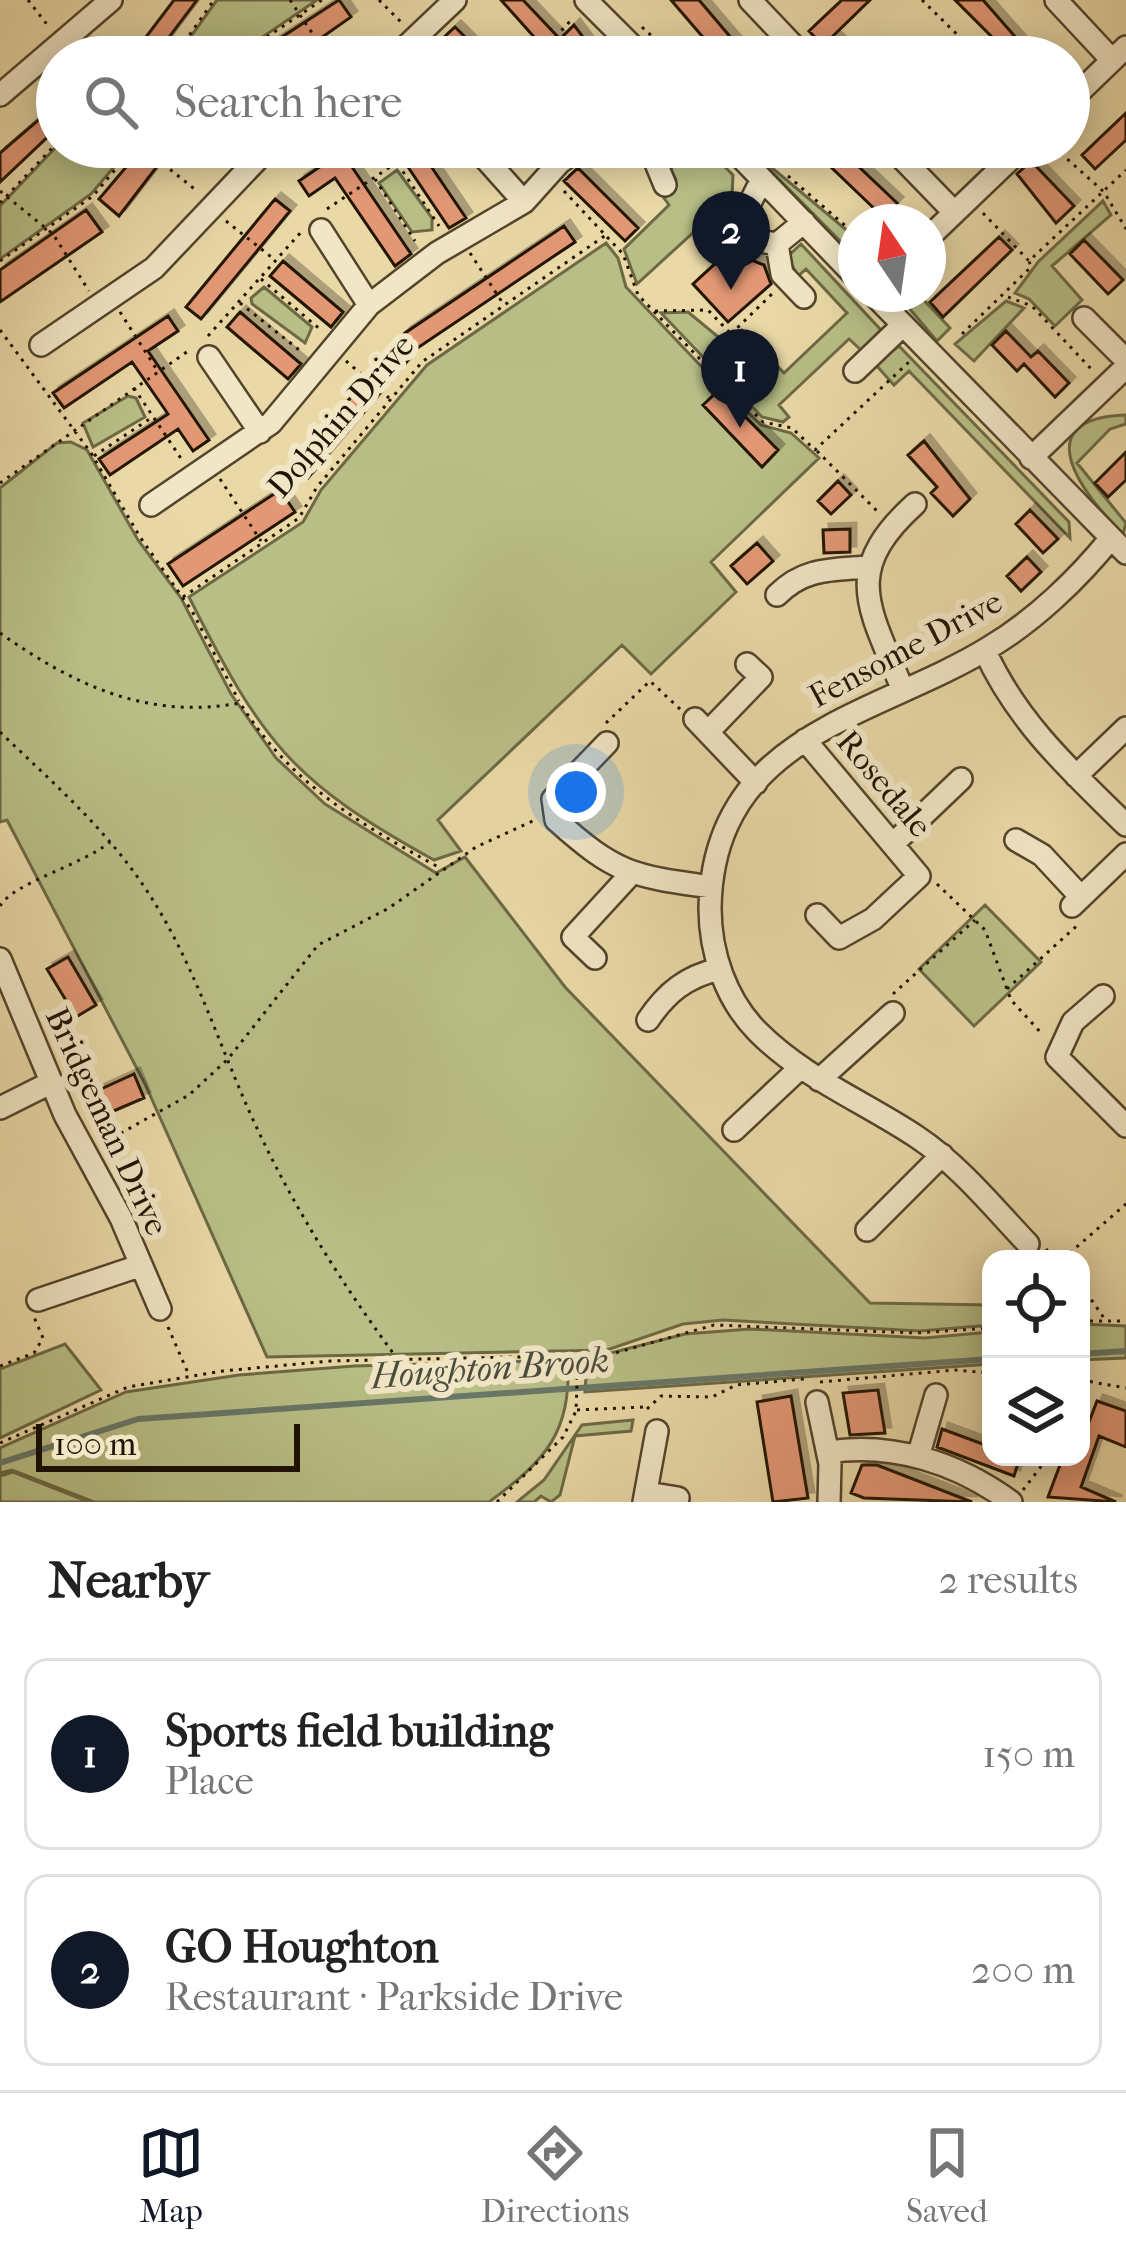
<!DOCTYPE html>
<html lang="en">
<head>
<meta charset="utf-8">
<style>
	body { margin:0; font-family:"IM FELL French Canon",serif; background:#f6f6f6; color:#222 }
	.controls { position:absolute; right:36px; bottom:36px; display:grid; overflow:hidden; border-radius:24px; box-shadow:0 6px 30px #0003 }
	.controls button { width:108px; height:108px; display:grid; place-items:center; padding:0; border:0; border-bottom:3px solid #e0e0e0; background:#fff; color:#222; font:60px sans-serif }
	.compass { position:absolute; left:838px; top:204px; width:108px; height:108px; border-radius:50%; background:#fff; box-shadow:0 6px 30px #0003; rotate:347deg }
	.scale { position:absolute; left:36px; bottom:30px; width:264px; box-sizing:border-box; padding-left:12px; border:6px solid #211303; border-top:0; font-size:33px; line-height:42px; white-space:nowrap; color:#211303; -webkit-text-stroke:9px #f1e6c6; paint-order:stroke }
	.you { position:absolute; left:576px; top:792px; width:42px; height:42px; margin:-30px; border:9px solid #fff; border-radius:50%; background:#1a73e8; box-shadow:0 0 0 18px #1a73e833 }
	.badge { display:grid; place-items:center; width:78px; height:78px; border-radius:50%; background:#111827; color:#fff; font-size:39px; font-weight:700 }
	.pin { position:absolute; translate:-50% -99px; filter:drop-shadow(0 3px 6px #0008) }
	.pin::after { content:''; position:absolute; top:63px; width:42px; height:36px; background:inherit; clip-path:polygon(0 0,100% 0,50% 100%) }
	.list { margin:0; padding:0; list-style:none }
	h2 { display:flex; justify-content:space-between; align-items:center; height:156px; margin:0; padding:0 48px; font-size:51px }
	h2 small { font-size:39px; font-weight:400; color:#767676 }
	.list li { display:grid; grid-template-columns:78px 1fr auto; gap:36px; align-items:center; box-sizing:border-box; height:192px; margin:0 24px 24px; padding:0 24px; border:3px solid #e0e0e0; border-radius:24px }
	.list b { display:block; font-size:45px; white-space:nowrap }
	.list p { margin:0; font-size:39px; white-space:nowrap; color:#767676 }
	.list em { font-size:39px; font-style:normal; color:#767676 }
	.icon { flex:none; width:66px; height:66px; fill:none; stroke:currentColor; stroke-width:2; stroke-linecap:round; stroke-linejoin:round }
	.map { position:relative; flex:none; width:1126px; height:1502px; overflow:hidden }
	.search { position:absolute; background:#fff; box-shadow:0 6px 30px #0003; left:36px; right:36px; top:36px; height:132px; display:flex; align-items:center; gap:30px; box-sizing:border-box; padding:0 42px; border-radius:66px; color:#767676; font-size:45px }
	.sheet { height:588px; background:#fff }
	nav { display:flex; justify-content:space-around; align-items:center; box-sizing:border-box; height:168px; border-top:3px solid #e0e0e0; background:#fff; font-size:33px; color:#767676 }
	nav a { display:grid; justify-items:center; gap:6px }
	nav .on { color:#111827 }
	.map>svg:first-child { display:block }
	.green { fill:#b8bf86; stroke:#6c6944; stroke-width:3 }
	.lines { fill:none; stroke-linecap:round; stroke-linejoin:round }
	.stream { stroke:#687768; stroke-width:6 }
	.building { fill:#e39875; stroke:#211303; stroke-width:3; filter:url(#shadow) }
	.minor-casing { stroke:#53442c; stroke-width:26 }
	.path { stroke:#211303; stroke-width:3; stroke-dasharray:3 6; stroke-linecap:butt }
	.minor { stroke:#f1e6c6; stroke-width:21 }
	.labels { text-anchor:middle; stroke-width:12; stroke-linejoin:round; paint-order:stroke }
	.street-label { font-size:33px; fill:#211303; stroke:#f1e6c6 }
	.water-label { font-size:36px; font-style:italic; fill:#4b4d3e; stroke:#f1e6c6 }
</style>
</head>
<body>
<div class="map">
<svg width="1126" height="1502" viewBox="0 0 1126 1502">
	<defs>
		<filter id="shadow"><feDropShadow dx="6" dy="-6" stdDeviation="0" flood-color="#0004"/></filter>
	</defs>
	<rect width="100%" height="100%" fill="#ead9a7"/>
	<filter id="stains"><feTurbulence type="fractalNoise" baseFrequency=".00167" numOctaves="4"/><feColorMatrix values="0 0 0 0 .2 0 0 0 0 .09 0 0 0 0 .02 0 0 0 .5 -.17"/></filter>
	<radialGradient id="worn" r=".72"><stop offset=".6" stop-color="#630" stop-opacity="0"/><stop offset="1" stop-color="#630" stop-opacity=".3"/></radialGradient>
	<path class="green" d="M217,0H317L233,57H176Z
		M57,146L131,147L91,194L0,259V206Z
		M705,147L733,175L732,197L637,284L624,249L669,205L664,198L676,180L671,169C680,155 688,148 705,147Z
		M747,147L856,238V257Z
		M397,170L432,218V230L412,232L379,183Z
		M1103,201L1111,215L1052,266L1082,300L1055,326L1029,299L1015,293L1038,262Z
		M606,243L618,258L626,287L697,362L761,425L791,433L819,458L711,562L736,592L651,674L622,645L438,820L461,851L434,860C291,781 262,742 189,597L303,522L321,490L427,365Z
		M801,244L881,330L861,350L849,339L779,405L789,417L783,422L762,417L709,362L742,330L784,373L847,313L806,269L798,276L787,257Z
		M264,287L312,327L305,343L252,304L251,298Z
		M897,294H918L950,328L937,341Z
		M1006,301L1024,308L974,361L955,344Z
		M688,312L722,340L703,357L661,313Z
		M899,346L1069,522L1070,538L909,371L894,385L875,364Z
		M128,396L136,398L145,417L93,447L83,423Z
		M1126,415V424L1110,429L1077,463L1126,523L1123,534C1083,495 1024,418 1126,415Z
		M71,442L87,450L138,540L181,598L231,694L276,758L325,804L436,873L465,857L565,987L870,1303L991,1305V1325L920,1331L723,1320L683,1324L607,1350L267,1357L145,1084L7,820L0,822V488L57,443Z
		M985,905L1041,962L974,1026L919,969Z
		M1081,1324L1126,1326V1358L1081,1360Z
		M750,1329L925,1338L991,1332V1364L585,1392L587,1359L685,1334Z
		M65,1344L101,1390L0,1438V1369Z
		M568,1360C571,1433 546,1460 489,1502H94L12,1470L0,1473V1448L126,1392L239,1375L354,1366Z
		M633,1420L631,1431L575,1436L560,1495L551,1502L541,1496L534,1502H517L544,1480L582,1425Z
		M13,1472L89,1502H0V1476Z"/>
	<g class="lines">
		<path class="stream" d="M1081,1354L1126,1351
			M0,1463L138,1419L991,1359"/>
	</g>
	<path class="building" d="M174,0H197L161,48L146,37Z
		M339,0L351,17L311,45L292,57H251Z
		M501,0H523L560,39L574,25L589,45L591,57H552Z
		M671,0H699L738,46L720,57Z
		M842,0H870L833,36L854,57H834L809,31Z
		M955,0H983L1033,57H994L1003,48Z
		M455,27L485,57H458L442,39Z
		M57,104V128L0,182V153Z
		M1126,113V140L1095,169L1082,155Z
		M143,147H172L119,216L99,199Z
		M349,147H381L352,167L411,254L395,266L335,178L309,196L299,181Z
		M810,147H838L897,203L883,217Z
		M422,153L466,218L449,228L406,164Z
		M1031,161L1074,206L1056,223L1017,174Z
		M578,168L638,228L625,241L564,181Z
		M275,199L290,211L201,319L186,307Z
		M86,210L102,232L0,302V270Z
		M564,226L575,242L404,357L408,360L308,478L293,466L405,333Z
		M999,237L1012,250L943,317L930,302Z
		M1084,240L1123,280L1108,294L1070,254Z
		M729,251L764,265L771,284L728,322L693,284Z
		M283,261L343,312L331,327L270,276Z
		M240,312L301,364L288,379L227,327Z
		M168,316L178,331L148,351L209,440L193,451L178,429L110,475L99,459L168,414L132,362L64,408L53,393Z
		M1006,331L1031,357L1038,351L1069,383L1055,397L1024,364L1017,371L992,345Z
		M719,390L778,450L762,467L703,405Z
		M924,441L970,499L953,516L931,493L937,487L908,455Z
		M1126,452V480L1108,497L1095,483Z
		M838,481L851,495L831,514L818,501Z
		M280,490L295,512L183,586L168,564Z
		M1030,510L1058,539L1043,553L1016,524Z
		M850,529V552L824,553L823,530Z
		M757,543L773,561L747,584L731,566Z
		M1027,557L1041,572L1021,591L1007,576Z
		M68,957L96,1005L76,1017L47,969Z
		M134,1074L144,1098L109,1113L99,1090Z
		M878,1390L885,1433L850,1435L843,1393Z
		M791,1396L808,1498L773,1502L757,1402Z
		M1097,1401L1126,1411V1447L1099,1436L1081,1487L1116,1502L1048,1497L1063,1457H1081V1428L1086,1430Z
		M942,1429L991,1447V1457H1020L1014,1476L937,1447Z
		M862,1465H877L972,1502L864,1498L851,1493Z"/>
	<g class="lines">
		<defs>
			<path id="minor" d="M586,0L643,57
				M750,0L804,57
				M1056,0L1112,60
				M395,57L455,0
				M0,95L111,0
				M1069,102L1126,47
				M475,147L524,202
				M627,147L653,156L674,147
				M731,147L856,277
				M891,147L954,212
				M653,156L665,185
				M762,179L743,217L754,240L777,244L804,222
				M321,230L369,305
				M928,238L1023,147
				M777,244L782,274L804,297
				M873,294L1126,553
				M1084,318L1126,360
				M41,345L154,268L269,147
				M209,357L260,432
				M855,371L903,325
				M1031,458L1126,367
				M151,505L271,423L369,305L437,253L524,202L560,162L582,147
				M777,595C804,568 830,570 867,567
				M985,651C1017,722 1071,771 1126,825
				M902,688C869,607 841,571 915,504
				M695,719L756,783
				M708,732L761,677L747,664
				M805,740L919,876L873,919L839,938L817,915
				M607,743L553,799L556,820C616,874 632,876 711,887
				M1076,776L1126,728
				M1016,840L1042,855L1081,897
				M895,842L961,779
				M1072,906L1126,854
				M595,958L573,937L629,876
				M0,959L65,1115L121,1218L160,1309
				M1103,996L1073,1022L1057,1057L1126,1126
				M648,1020C667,992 686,977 719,969
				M819,1080L893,1013
				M0,1108L52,1082
				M734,1130L800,1068
				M867,1230L942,1155
				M1028,1244C993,1207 959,1165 917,1137C863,1101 804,1078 758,1032C726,1000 710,953 710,908C713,733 877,717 990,647C1035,620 1078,579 1111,538
				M38,1300L139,1266
				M817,1402L830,1464L829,1502
				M828,1452C893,1442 958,1463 1011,1502
				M918,1457L936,1395
				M647,1493L678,1498
				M644,1502L657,1431"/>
		</defs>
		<use href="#minor" class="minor-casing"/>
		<path class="path" d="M28,0L49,27
			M290,0L328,57
			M379,0L404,25
			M922,0L980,57
			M642,27L674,57
			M174,57L214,0
			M237,57L322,0
			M537,57L573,18
			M142,147L197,191
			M1054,147L1104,192L1126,229
			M398,164L439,226
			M521,165L534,162L535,147
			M788,176L856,235
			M375,179L415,241
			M0,191L53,234L89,291
			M564,191L623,254L638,295L700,359L763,422L792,428L815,450L910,361
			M0,203L57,143
			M327,209L420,147
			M983,213L1029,261
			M226,221L275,260
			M470,253L504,305
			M0,261L93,196L134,147
			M261,279L322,331
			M1008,297L1032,306L1094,372
			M240,303L303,353
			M655,311L708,310L731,334L705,359
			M120,312L157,370
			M0,330L91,453L140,537L192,611L239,701
			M731,334L773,293
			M962,334L1031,267L1029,261L1126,170
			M208,336L302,231
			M346,361L389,398
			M134,388L182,460
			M817,451L878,512
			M94,456L151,418
			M220,479L261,541
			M0,483L191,349
			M183,597L299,518L317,487L422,362L606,235
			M0,633C74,685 147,720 240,703C292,785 357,822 440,868
			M606,723L650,681L681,710
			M0,732C51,781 103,826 143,885C193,958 218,1044 255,1124C294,1208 342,1284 396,1357
			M937,884L985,930L1011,1000L1043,1035
			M0,906C13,883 84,864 110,842
			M1007,989L1080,923
			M893,994L975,920
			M105,1142L189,1095L228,1059L318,945L389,908L476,847L537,819
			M1046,1249L1055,1259
			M1063,1259L1126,1204
			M1081,1285L1104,1318
			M1081,1321H1126
			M168,1327L188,1373
			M0,1366L34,1353L43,1338L34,1317
			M1081,1380L1126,1388
			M820,1382L955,1370L991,1373
			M1081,1403L1087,1384
			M647,1409L661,1396L712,1397L736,1385L804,1379L805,1383
			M577,1410L645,1407
			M0,1443L128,1387L223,1371L330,1361L608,1355L714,1325L916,1333L991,1328
			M1023,1490L1046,1460L1042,1457
			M497,1502L563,1437L576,1411L578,1358"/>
		<use href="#minor" class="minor"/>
	</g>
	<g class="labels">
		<g class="street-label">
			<text transform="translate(340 415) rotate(-49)" y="12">Dolphin Drive</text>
			<text transform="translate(905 648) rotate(-28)" y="12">Fensome Drive</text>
			<text transform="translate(885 783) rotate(50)" y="12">Rosedale</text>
			<text transform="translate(108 1121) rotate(65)" y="12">Bridgeman Drive</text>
		</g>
		<g class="water-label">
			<text transform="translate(490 1367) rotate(-4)" y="13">Houghton Brook</text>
		</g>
	</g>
	<rect width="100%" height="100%" filter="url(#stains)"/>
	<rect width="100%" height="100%" fill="url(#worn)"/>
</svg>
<div class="controls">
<button><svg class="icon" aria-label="locate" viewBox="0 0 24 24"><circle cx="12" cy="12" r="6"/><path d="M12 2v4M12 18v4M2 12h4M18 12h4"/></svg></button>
<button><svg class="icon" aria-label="layers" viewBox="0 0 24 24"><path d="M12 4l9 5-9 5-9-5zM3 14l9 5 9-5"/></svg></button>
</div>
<svg class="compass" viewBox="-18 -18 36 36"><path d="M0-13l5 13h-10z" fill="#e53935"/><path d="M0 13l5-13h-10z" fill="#767676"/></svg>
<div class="scale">100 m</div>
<div class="you"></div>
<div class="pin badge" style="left:740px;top:428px">1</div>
<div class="pin badge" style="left:731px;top:290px">2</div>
<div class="search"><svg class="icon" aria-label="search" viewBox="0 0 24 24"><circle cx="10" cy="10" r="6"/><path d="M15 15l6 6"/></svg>Search here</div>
</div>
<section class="sheet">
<h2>Nearby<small>2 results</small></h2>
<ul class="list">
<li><span class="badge">1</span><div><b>Sports field building</b><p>Place</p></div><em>150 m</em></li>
<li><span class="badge">2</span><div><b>GO Houghton</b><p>Restaurant · Parkside Drive</p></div><em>200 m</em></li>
</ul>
</section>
<nav>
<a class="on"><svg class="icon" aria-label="map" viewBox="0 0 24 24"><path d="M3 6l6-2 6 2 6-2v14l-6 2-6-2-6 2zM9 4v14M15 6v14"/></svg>Map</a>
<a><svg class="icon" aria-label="directions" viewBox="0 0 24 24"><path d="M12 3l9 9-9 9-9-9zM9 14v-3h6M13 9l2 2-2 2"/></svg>Directions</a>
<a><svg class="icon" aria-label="saved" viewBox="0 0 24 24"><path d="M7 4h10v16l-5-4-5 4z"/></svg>Saved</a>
</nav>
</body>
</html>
